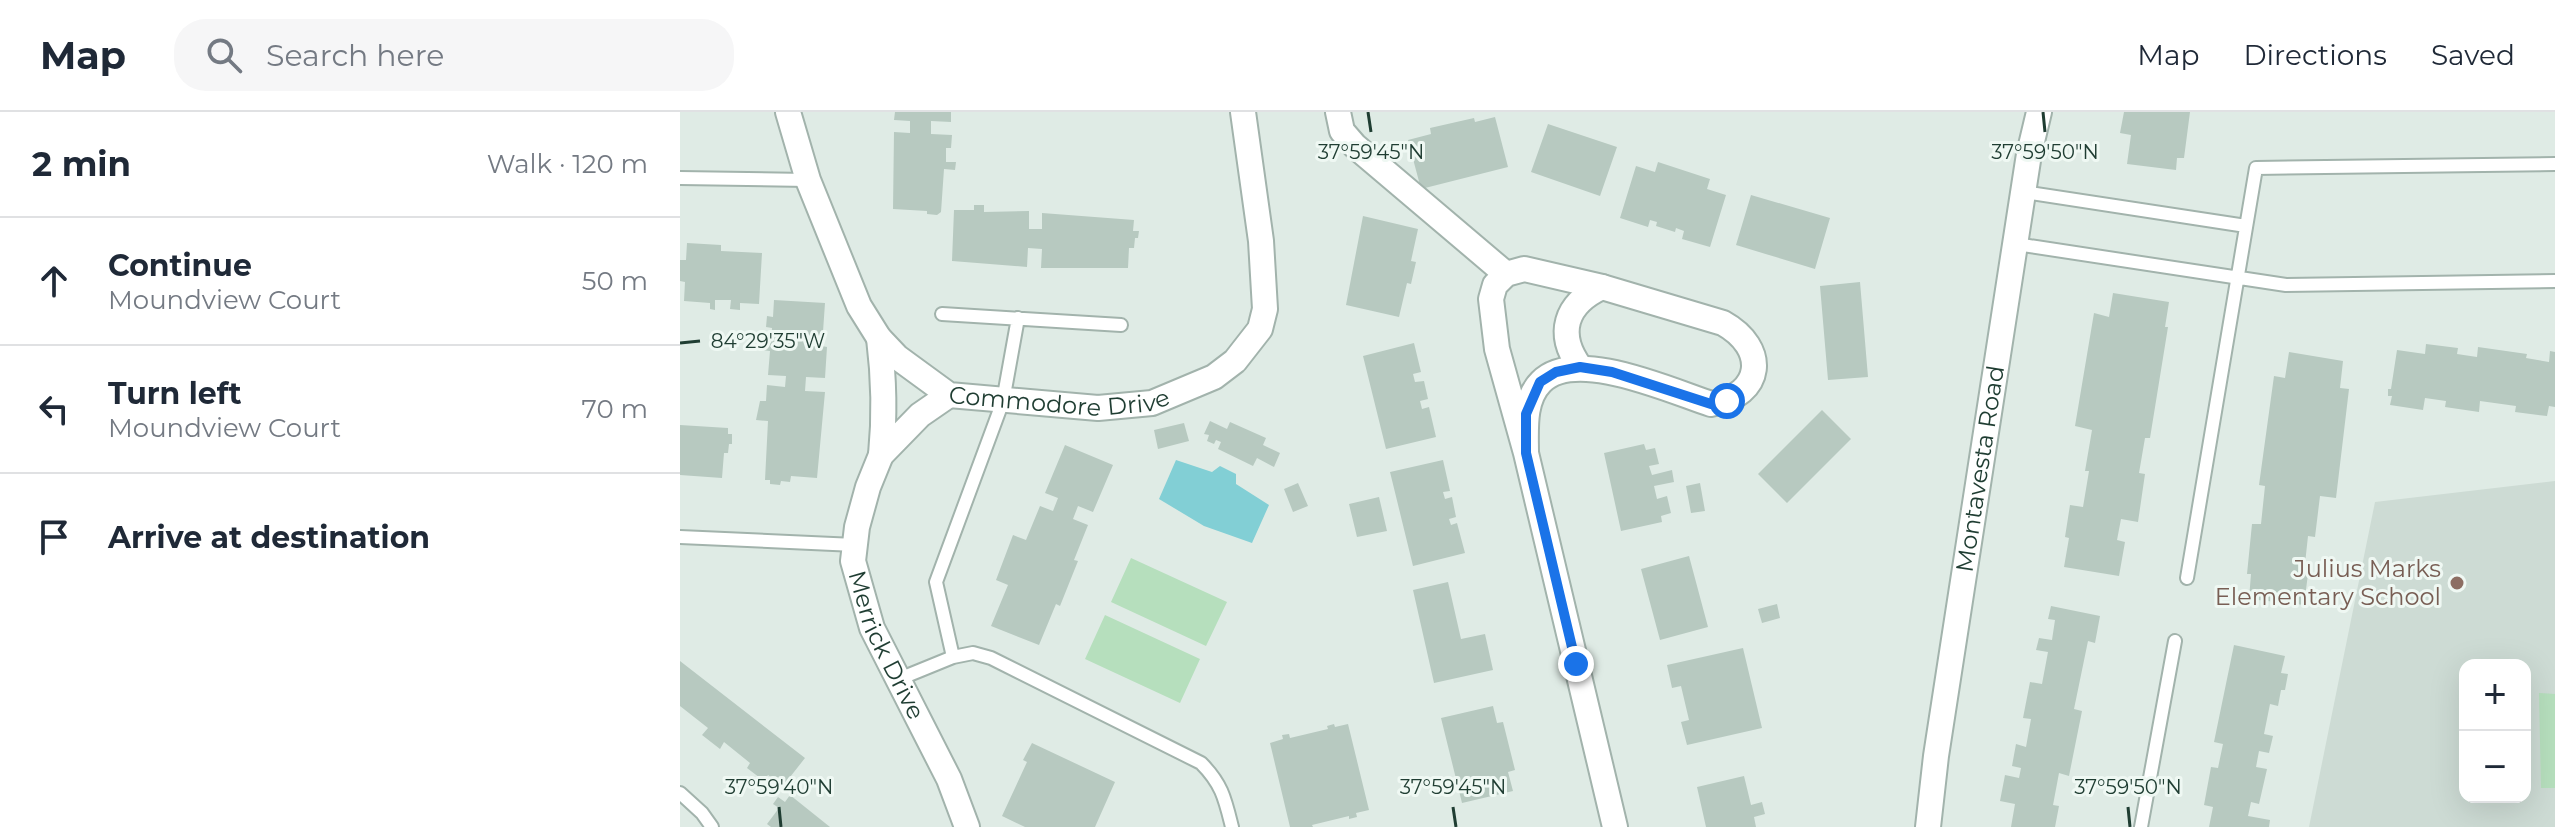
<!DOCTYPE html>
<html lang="en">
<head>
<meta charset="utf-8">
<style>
	body { margin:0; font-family:Montserrat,sans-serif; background:#f6f6f7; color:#1f2937 }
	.controls { position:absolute; right:24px; bottom:24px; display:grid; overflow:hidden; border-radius:16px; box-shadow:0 8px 32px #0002 }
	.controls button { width:72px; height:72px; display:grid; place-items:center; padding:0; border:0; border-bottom:2px solid #e0e1e3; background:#fff; color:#1f2937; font:40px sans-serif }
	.stop { position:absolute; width:24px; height:24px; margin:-18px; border:6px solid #1a73e8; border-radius:50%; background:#fff }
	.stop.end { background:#1a73e8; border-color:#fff; box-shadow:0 2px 8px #0008 }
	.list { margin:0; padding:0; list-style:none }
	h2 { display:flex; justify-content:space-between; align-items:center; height:104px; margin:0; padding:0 32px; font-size:34px }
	h2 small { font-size:26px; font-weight:400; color:#747a83 }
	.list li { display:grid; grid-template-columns:52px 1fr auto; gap:24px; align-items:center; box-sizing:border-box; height:128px; padding:0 32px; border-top:2px solid #e0e1e3 }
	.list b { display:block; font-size:30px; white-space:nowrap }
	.list p { margin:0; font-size:26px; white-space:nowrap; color:#747a83 }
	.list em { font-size:26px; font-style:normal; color:#747a83 }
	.icon { flex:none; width:44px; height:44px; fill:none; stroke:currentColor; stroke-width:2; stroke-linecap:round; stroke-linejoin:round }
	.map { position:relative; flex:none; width:1875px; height:715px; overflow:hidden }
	header { display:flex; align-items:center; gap:48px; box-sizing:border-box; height:112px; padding:0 40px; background:#fff; border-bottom:2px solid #e0e1e3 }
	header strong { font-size:38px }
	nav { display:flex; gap:44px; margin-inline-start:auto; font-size:28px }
	.search { width:560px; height:72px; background:#f6f6f7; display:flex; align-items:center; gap:20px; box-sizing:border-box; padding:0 28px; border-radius:32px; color:#747a83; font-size:30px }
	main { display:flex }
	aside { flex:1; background:#fff }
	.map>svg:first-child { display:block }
	.built { fill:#cddbd4; fill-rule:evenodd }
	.green { fill:#b6dfbd }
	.water { fill:#82cfd5 }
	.building { fill:#b7c9c0 }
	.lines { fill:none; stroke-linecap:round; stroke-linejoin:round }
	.service-casing { stroke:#a2b3ac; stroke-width:16 }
	.minor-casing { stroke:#a2b3ac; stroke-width:28 }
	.service { stroke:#fff; stroke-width:12 }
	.minor { stroke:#fff; stroke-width:24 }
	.route { stroke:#1a73e8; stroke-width:10 }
	.ticks { fill:none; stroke:#1f3d32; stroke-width:3 }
	.education-dot { fill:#8d6e63; stroke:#eff8f3; stroke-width:3 }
	.labels { text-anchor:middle; stroke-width:6; stroke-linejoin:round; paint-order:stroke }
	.street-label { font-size:24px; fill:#1f3d32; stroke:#eff8f3 }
	.education-label { font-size:24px; fill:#785e54; stroke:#eff8f3; text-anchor:end }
	.ticks-label { font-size:20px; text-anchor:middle; fill:#1f3d32; stroke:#eff8f3; stroke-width:6; stroke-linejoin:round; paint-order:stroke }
</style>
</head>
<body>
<header>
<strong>Map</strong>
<div class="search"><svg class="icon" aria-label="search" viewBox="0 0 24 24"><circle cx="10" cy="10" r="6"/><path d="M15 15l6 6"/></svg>Search here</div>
<nav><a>Map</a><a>Directions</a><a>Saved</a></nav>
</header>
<main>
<aside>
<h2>2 min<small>Walk · 120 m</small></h2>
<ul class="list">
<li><svg class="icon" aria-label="ahead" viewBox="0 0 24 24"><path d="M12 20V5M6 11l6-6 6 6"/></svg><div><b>Continue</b><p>Moundview Court</p></div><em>50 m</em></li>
<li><svg class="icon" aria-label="left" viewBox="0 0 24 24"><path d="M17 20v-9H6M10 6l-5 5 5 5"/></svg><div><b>Turn left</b><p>Moundview Court</p></div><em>70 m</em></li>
<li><svg class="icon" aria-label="arrive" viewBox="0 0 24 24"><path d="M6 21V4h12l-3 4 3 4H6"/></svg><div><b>Arrive at destination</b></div></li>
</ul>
</aside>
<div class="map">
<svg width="1875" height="715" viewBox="0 0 1875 715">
	<rect width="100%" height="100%" fill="#dfebe5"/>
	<path class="built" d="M1875,369V715H1629L1695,390ZM1785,553H1845V685H1785Z"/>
	<path class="green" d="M451,446L547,490L526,534L431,490Z
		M425,503L520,547L500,591L405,547Z
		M1859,581L1875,582V676H1861Z"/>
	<path class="water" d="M496,348L532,360L540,354L556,362V372L589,393L572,431L524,414L479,387Z"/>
	<path class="building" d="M215,0H271V10L251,9V22L272,23L271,36H266V50H276L275,58L264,57L261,100L257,103L247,102V99L213,97L214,20L230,21V9L214,8Z
		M1444,0H1510L1504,46H1497L1496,58L1447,52L1451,23L1440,21Z
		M815,5L828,55L741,77L728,28L751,22L750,16L794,6L795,10Z
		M868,12L937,35L920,84L851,60Z
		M978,50L1030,67L1027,77L1046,83L1030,135L1002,127L1004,119L996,116L995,120L976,114L977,110L970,108L968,115L940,106L956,54L975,60Z
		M1071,83L1150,106L1135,157L1056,133Z
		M294,93H304V100L349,99V117H362V101L454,108L453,119H459L458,126H455L454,136H449L448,156H361L362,137L348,136L347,155L272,149L274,98H294Z
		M683,104L738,117L731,149L736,150L731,172L727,171L719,205L666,193Z
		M7,131L41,133V139L82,141L79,192L60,191V198L50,197L51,188H35V198L30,197V191L4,189L5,170L0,169V148H6Z
		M1180,170L1188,265L1148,268L1140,174Z
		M1433,181L1489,190L1485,215H1488L1470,326H1465L1459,361L1465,362L1458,410L1441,407L1437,428L1445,430L1439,464L1384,455L1389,426L1385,425L1390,393L1403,395L1409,359H1405L1412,318L1395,314L1414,201L1429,205Z
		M94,188L145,191L142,234L147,235L145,266L126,265L125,279L145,280L137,366L111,364L110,370L101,369L100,373L90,372V368H85L88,309L76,308L80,289H86L87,273L105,275L106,264L88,263L90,239L81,238L82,231H91L92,216L86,215L87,204L93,205Z
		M734,231L741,260L733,262L735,270L744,269L748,287L740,289L742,297L749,295L756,325L706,337L683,244Z
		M1746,232L1778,236L1777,242L1797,245L1798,235L1847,242L1846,246L1869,250L1870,239L1875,240V295L1869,294L1867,304L1835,300L1836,294L1800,289L1799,300L1765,295L1766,289L1745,286L1743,298L1710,293L1712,284H1708V277H1711L1717,238L1745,242Z
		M1609,240L1663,249L1660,276L1669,277L1656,386L1640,384L1635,425L1628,424L1624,461L1628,462L1624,493L1569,487L1571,462H1567L1572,412H1581L1585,374L1579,373L1594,264L1605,266Z
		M1142,298L1171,327L1107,391L1078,362Z
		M530,309L547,317L550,310L586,326L583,333L600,341L594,355L577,346L573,354L538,337L541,330L536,328L534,332L527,329L529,323L524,322Z
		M504,311L509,329L478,337L474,318Z
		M0,313L48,316V322H52V332H49L48,341H44L42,366L0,363Z
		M964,332L966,338L975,336L979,352L969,354L972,363L992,358L994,370L974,374L977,387L987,384L991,401L981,404L982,410L941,419L924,341Z
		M385,333L433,353L413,400L398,394L393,407L408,413L394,448L398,449L380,494L376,492L359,533L311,514L328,473L316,468L333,423L346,428L360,394L373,399L378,386L365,381Z
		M763,348L770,379L763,380L765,387L772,385L776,405L769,407L771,413L777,411L785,441L733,454L710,360Z
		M618,371L628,394L613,400L604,377Z
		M1020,371L1025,399L1011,401L1006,374Z
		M699,385L707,419L677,425L669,392Z
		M1009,444L1028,515L980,528L961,457Z
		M768,470L781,527L805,522L813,558L754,571L733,478Z
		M1097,492L1100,506L1082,511L1078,497Z
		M1371,494L1420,504L1415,531L1408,529L1394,597L1402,599L1389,664L1379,661L1373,693L1379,694L1375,715H1331L1335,692L1320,689L1325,663L1339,666L1341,656L1332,654L1336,632L1346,635L1351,607L1343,606L1350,570L1362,572L1368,540L1356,538L1359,526L1372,528L1375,508L1368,507Z
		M1554,533L1605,544L1601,561L1608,562L1605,578H1601L1598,594L1590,592L1584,622L1593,624L1589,641L1579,639L1576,655L1587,657L1579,692L1571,690L1568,704L1590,708L1589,715H1529L1533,695L1524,693L1531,655L1538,656L1543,632L1534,630Z
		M1063,536L1082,616L1007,633L1001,610L1009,608L1001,574L992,576L987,553Z
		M0,549L125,646L103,674L88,663L84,669L67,656L70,651L44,630L40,637L22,623L28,616L0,594Z
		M813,594L817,611L823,610L835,658L828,660L833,679L782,691L761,606Z
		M654,612L655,615L668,612L689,698L676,701L677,705L669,707V704L632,713L633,715H610L590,631L603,627L602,623L609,622L610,626L648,617L647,614Z
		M352,631L435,670L415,715H345L322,704L347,650L343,648Z
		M1064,664L1071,693L1082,690L1085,702L1074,705L1076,715H1026L1017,675Z
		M110,683L150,715H91L87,712L99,696L93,692L98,685L105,690Z"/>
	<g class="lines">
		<defs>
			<path id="service" d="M0,66L128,68
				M1344,80L1566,114
				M1336,132L1606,173L1875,169
				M262,202L441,213
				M0,425L175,433
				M1507,466L1576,56L1875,52
				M273,545L256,470L323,289L338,206
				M219,567L273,545L293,541L311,546L521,651C542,672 545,687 552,715
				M0,681L22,701L32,715
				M1461,715L1495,529"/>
			<g id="minor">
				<path id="s1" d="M108,0L128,68L179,194L199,226L217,245L269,283L418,296L472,291L534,265L555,249L580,217L585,197L581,129L563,0"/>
				<path d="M658,0L662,19L675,34L826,162"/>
				<path d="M199,226C204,266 205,303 201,343"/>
				<path d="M900,255C876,222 885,192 922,175"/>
				<path id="s2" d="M269,283L240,303L201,343L188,375L177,415L173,449L192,516L269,667L287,715"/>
				<path d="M846,341C846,318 843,288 861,270C895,235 991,279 1031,292C1084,283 1088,236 1043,211L922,175L844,157L826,162L815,173L811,187L817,237L846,341L935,715"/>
				<path id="s3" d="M1248,715L1256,644L1349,42L1359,0"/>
			</g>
		</defs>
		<use href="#service" class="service-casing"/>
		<use href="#minor" class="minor-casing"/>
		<use href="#service" class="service"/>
		<use href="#minor" class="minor"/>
	</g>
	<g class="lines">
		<path class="route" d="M896,552L846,341V302L860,270L876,260L900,255L932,260L1031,292L1047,289"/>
	</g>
	<path class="ticks" d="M688,0L691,20M1363,0L1365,20M0,231L20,229M99,695L101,715M773,695L776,715M1448,695L1450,715"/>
	<circle class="education-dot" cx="1777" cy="471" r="8"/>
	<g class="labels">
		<g class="street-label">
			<text dy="8" stroke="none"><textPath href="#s1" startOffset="446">Commodore Drive</textPath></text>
			<text dy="8" stroke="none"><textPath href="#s3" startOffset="362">Montavesta Road</textPath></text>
			<text dy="8" stroke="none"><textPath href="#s2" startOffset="292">Merrick Drive</textPath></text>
		</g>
		<g class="education-label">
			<text x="1761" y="465">Julius Marks<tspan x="1761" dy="28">Elementary School</tspan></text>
		</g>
	</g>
	<g class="ticks-label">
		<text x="691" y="47">37°59'45"N</text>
		<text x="1365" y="47">37°59'50"N</text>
		<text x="88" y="236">84°29'35"W</text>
		<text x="99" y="682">37°59'40"N</text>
		<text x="773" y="682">37°59'45"N</text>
		<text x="1448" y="682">37°59'50"N</text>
	</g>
</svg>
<div class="controls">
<button>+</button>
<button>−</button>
</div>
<div class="stop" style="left:1047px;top:289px"></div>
<div class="stop end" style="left:896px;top:552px"></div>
</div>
</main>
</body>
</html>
